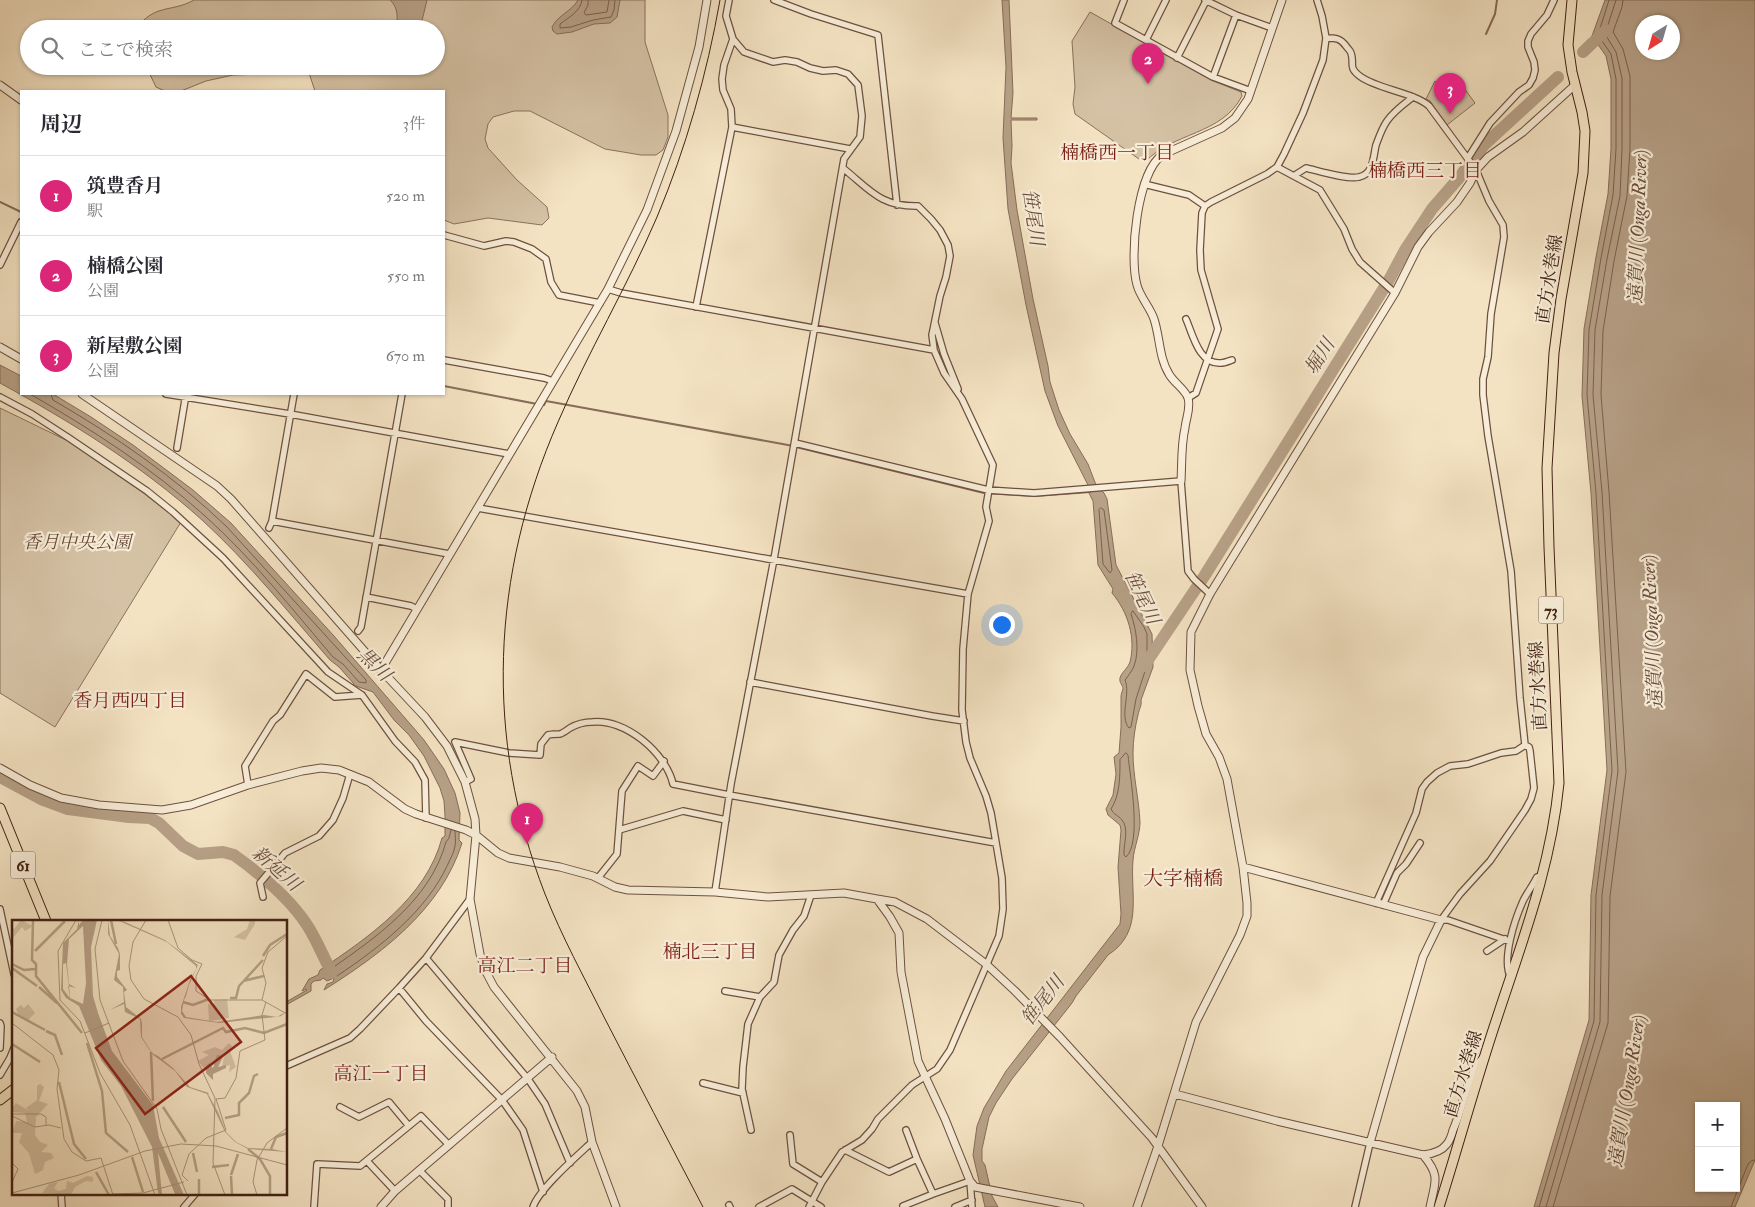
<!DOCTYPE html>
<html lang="ja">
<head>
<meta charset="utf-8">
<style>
	body { margin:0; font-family:"IM FELL Double Pica","Noto Serif JP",serif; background:#f2f2f3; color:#2b2b33 }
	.controls { position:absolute; right:15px; bottom:15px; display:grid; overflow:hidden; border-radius:0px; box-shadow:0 1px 4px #0004 }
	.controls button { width:45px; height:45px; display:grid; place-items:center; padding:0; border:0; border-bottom:1px solid #e1e1e2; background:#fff; color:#2b2b33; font:25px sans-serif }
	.compass { position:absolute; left:1635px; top:15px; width:45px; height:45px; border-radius:50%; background:#fff; box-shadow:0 1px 4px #0004; rotate:217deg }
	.you { position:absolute; left:1001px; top:624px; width:18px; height:18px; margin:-12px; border:4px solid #fff; border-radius:50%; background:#1a73e8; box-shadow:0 0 0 8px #1a73e833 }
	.badge { display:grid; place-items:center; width:32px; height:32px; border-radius:50%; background:#db2777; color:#fff; font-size:16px; font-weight:700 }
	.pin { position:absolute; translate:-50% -41px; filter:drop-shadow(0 1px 2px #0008) }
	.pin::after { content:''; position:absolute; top:26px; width:18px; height:15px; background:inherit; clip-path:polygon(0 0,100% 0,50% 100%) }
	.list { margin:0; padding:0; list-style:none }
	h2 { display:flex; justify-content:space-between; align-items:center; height:65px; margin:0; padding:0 20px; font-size:21px }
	h2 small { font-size:16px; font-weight:400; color:#7c7c81 }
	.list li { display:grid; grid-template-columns:32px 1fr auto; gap:15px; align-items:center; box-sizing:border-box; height:80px; padding:0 20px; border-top:1px solid #e1e1e2 }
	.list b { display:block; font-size:19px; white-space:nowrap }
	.list p { margin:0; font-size:16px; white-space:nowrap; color:#7c7c81 }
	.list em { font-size:16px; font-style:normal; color:#7c7c81 }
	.icon { flex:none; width:28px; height:28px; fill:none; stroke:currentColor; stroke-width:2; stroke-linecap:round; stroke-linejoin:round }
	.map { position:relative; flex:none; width:1755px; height:1207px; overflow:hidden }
	.search { position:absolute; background:#fff; box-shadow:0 1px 4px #0004; left:20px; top:20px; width:425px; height:55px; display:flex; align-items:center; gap:12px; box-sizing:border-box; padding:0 18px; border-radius:28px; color:#7c7c81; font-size:19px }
	.panel { position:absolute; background:#fff; box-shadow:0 1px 4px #0004; left:20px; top:90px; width:425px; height:305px; border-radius:0px }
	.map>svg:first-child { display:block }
	.green { fill:#d5c2a5; stroke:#8a715c }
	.water { fill:#b7a187; stroke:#876d59; fill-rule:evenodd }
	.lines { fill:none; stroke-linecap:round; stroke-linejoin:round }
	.shore { stroke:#7c604d; stroke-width:1 }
	.stream { stroke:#876d59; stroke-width:2 }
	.river { stroke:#b7a187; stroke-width:12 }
	.minor-casing { stroke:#6d513f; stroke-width:8 }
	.tertiary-casing { stroke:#6d513f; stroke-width:9 }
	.primary-casing { stroke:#402013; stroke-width:11 }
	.minor { stroke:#f8edd8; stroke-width:5.5 }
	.tertiary { stroke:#f8edd8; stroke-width:7 }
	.primary { stroke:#f4e3c3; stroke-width:9 }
	.tram { stroke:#402013; stroke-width:1 }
	.labels { text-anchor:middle; stroke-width:4.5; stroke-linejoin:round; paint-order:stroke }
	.shield { fill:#f8edd8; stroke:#775e4e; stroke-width:1 }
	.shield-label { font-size:16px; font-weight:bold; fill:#402013 }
	.street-label { font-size:18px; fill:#402013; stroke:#f8edd8 }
	.park-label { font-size:18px; font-style:italic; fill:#654838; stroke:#f8edd8 }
	.neighbourhood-label { font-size:19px; fill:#7a1f14; stroke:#f8edd8 }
	.water-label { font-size:19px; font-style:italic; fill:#6a4d3c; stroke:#f8edd8 }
	.quarter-label { font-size:20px; fill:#7a1f14; stroke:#f8edd8 }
	.inset-river { fill:none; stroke:#b7a187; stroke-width:2.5 }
	.inset-road { fill:none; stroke:#ac957d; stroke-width:1 }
	.view { fill:#8f2418; fill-opacity:0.15; stroke:#8f2418; stroke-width:2.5 }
	.inset-edge { fill:none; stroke:#402013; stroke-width:2.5 }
</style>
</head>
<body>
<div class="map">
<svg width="1755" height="1207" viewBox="0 0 1755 1207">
	<rect width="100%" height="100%" fill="#f4e3c3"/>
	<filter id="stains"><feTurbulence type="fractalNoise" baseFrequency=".004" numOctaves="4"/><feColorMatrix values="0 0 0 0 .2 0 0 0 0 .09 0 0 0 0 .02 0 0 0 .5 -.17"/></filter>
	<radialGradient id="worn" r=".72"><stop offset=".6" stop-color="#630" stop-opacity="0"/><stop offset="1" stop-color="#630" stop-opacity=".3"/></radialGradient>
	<path class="green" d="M194,0H645V42L668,115V137L663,150L656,155H641L605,149L530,111H514L493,117L488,124L485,139L488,148L517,180L547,207L549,218L542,225L488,218L454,224L444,220V91H315L309,73L298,67H284L263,74L233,75L206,81L181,91H165L156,87L146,66H436V29H136C155,3 171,13 194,0Z
		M1090,12L1211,80L1241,92L1242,96C1222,135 1173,132 1145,162L1139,159L1075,114L1073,104L1075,87L1072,41Z
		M1435,81L1443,86L1446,84L1464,88L1475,103L1447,125L1430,101L1426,99Z
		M0,408L68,441L142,492L181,522L55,727L0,693Z"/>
	<path class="water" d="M390,0H427L420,29H397C397,18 399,8 390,0Z
		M578,0H620L617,17L610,23L594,24L572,32L557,34L553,31L552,27C558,15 572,11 578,0Z
		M1002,0H1009L1013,93L1011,118H1037V120H1011L1012,146L1011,163L1017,210L1033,299L1048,366L1050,382L1059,410L1070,434L1088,464L1096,485L1104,493L1107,499L1116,565L1152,634L1153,667L1141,700C1142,706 1139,709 1138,715C1135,727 1133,741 1133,753C1133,776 1139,799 1140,822C1140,835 1134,847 1133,860C1130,895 1144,932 1108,955L1076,996L1072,1003L1012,1079L996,1103L989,1117L982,1149V1161L985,1165L992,1196L998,1207H985L973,1155L977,1126L984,1108L1006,1071L1120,924L1121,914L1118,867L1121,830L1120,825L1108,815L1106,809L1113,795L1116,774L1114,757L1119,753L1121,727V697C1121,694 1122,692 1123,689C1123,685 1119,683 1120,678C1121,673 1128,668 1130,662C1136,638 1128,612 1112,593L1113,589L1098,565L1093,501L1088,491V485L1058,426L1045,391L1026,305L1008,209L1003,138L1006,67Z
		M1605,0H1755V1160L1735,1207H1534L1589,1020L1591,895L1607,770L1591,493L1582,396L1584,329L1596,257L1608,194L1611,149V79L1606,56L1592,36ZM1642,22H1672V52H1642ZM1699,1106H1736V1188H1699Z
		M0,365L21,376V394H53L91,417L133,445L193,490L231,523L334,636L424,740L444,769L455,793L460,813L459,840L462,843C441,910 381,954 324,990L327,984L333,982L334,978L327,981L323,978L321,980L314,981L311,984V991L286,1005V1002L307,990L306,989L302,991L309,979L318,975L320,970C369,937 426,898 442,838L445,836V816L444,801L440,788L424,756L409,735L394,720L373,692L353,685L354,684L339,667L330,660C290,614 247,561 202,520C141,465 71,422 0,383Z"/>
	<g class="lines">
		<path class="shore" d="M582,0C581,11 568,18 560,24V28L571,27L593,20L611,17L614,10L615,0
			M588,0V5L584,13L586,15L607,12L609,0
			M30,394C91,429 152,468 205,516C252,558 292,609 333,657L343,664L359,682L366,683V680L227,527C175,477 115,436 53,400L51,394
			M1101,508L1104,510L1112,570L1110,573L1103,564L1099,510Z
			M1133,611L1144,627L1147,634V665L1136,699L1131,727L1129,728C1119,716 1131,694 1125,680C1128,676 1132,671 1134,666C1140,650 1136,629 1131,614Z
			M1126,753L1128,755C1130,776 1142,843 1126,857L1124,855V852C1124,843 1129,828 1122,820C1118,815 1114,815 1111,809C1120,795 1120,777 1120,760Z
			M451,830L449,838L446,842C430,901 375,938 328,971V975L337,976C380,947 426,912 448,864C450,859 454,853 455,846C456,842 455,836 455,831
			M1539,1207L1594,1021L1596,895L1612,771L1596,493L1587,395L1589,330L1601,258L1613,195L1616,149V79L1611,54L1598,35L1609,0
			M1546,1207L1600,1022L1602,895L1618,771L1602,492L1593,395L1595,330L1607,259L1620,196L1622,149V78L1616,52L1605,34L1616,0
			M1553,1207L1608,1023L1610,896L1626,772L1609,492L1601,395L1603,331L1614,261L1627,196L1630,149V76L1623,49L1613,32L1622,7L1623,0
			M1731,1207L1748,1164L1751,1161L1755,1160"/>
		<path class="stream" d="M1486,34L1495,14L1497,0
			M0,202L21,212
			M444,386L537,404
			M542,404L544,405L546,401L788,445L984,493L1035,496L1090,492"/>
		<path class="river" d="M1583,52L1606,30
			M1144,666L1205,575L1389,280L1405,250L1432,209L1458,179L1484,145L1558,77
			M0,777L41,799L68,809L129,817L150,818L159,823L183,846L198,854L223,852L234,855C259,873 290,899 307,925C317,940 323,957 332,973"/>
		<defs>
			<path id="minor" d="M774,0L811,14L878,35L897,205
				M1124,0L1115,23L1213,77L1251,91
				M1205,0L1236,15L1272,28
				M1326,38C1336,38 1340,38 1346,46C1348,49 1350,50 1351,53C1355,64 1347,67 1361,77C1378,89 1415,93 1429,106L1476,170L1489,201L1503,225L1504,237L1491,314L1488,357L1483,379V395L1488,436L1511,571L1520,698L1525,745L1529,747L1530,751L1534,788L1531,799L1525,810L1490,861L1460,894L1441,920
				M1146,40L1166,0
				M1177,58L1206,1
				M1213,77L1236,15
				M732,127L850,149
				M1468,158L1490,123L1519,92L1529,85L1533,78L1535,70L1534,62L1528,47V41L1531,34L1547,15L1554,0
				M1277,167L1320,190L1344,229L1352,249L1360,262L1395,293
				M1295,175L1306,168C1319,171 1348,180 1359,177C1374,174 1373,157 1376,145C1379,137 1382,128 1387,121C1394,111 1404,104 1413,97
				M1144,184L1189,195L1205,206
				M444,235L484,246L506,241L514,242L532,249L546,259L551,282L559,295L600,303
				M0,265L21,222
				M608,289L621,293L934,350
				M696,307L732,127L731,109L723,90L722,79L724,65L733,39
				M1186,319C1193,335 1199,365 1221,363C1224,363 1229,361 1232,360
				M935,323L944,354L958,389
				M444,360L544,378L553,381
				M166,394L290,414L509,454
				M0,397L32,414L69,438L147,491L173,512L223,558L328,672L362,695L395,741L415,762L425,780L426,818
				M1188,398L1196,393L1218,329L1201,270L1200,250L1202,213L1205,206L1211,202L1267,174L1277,167L1284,154L1303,113L1323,60L1326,38L1322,16L1317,0
				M795,443L988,490L1034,493L1181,481L1188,571L1194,579L1210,594
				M177,448L186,394
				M478,508L968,594
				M272,521L449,554
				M269,528L272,521L294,394
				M366,597L411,606L417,609
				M358,631L361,627L402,394
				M750,682L932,716L964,721
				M465,782L471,779L455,742L509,753L540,755L541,744L548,735C552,734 556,734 560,734C563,733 567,730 570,728C577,724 584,722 592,722C625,718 666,753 673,784L729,795L996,843
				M248,785L245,766L273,721L280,715L306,674L335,697L362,695
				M619,830L683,811L726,820
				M598,878L617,854L622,791L638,766L653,776L664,761
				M715,892L731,784L774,559L844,159L860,137L862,116L858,85L848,74L836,70L823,71L810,68L797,62L785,60L773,62L744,52L733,39L726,16L729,0
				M263,897L260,883L285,853L319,836L333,820L343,798L350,774
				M1376,903L1416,813L1422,789L1427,782L1437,773L1450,766L1468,764L1501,753L1516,751L1525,745
				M1383,905L1397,873L1406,864L1420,843
				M0,909L14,974
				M1441,920H1448L1509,941
				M1487,951L1505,939
				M426,958L528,1079L545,1104L570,1163
				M1511,978C1501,960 1515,919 1523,901C1527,893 1533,885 1537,877L1543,875
				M399,988L426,1021L502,1100L523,1130L543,1192
				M725,991L760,997
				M0,1023L1,1026L0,1048
				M286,1066L350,1038L360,1029L399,988L426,958L470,899
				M0,1075L10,1058L14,1048
				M703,1083L743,1093
				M340,1107L359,1117L389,1102L409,1126
				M751,1130L742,1089L743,1067L748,1024L760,997L774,982L779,955L793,930L804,916L811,895
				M790,1135L793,1164L822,1182
				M845,1150L889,1172L917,1159L906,1130
				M917,1159L933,1194L970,1181L972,1207
				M367,1161L395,1191
				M419,1170L448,1199V1207
				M61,1193L62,1207
				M729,1205L730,1207
				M903,1206L933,1194
				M184,1207L196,1193
				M314,1207L317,1164L360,1166L421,1116L449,1145
				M533,1207C539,1189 577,1156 592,1142
				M759,1207L792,1189L821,1207
				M809,1207L822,1182L842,1152L862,1140L872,1129L878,1119L912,1085L937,1069L950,1050L999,936L1003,909L1002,878L991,813L986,796L970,758L966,742L962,710L963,649L968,594L989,521L986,507L993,465L962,399L944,373L934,350L932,335L940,296L946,277L950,256L948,245L940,230L931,219L918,206C881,207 870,190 844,169
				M955,1207L972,1200
				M1355,1207L1370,1143"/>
			<path id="tertiary" d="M0,85L21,100
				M0,347L21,359
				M82,394L217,486L231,499L381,670L425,717L447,746L465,782L475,819L476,835L470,899L480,954L485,970L494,987L577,1091L585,1107L592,1142L616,1207
				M1181,481C1182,464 1181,445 1185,428C1186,418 1191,408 1188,398C1185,389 1174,383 1169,374C1159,358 1160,337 1154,319C1150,307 1140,297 1137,285C1129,257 1137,173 1162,155L1222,128L1235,118L1248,99L1282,0
				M381,670L608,289L647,210L676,131L699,47L707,0
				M0,768L30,785L61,798L99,805L162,810L191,805L248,785L302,771L321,768L339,770L369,782L405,809L416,814L466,830L476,835L498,853L509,858L560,867L593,876L615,887L628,890L715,892L768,897L844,893L877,899L890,917L899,933L901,972L918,1061L945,1119L970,1181L975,1187L1080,1207
				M1243,867L1441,920L1423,957L1370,1143
				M877,899L895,902L927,919L986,964L1015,991L1060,1037L1152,1138L1202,1207
				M1175,1094L1277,1121L1423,1155C1432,1154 1441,1152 1447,1144C1450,1140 1452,1134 1453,1130C1464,1106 1465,1079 1483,1058
				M1423,1155C1441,1176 1435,1182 1430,1207
				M381,1207L395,1191L552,1057
				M1137,1207L1158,1146L1196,1022L1240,935L1247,916V903L1243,867L1227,779L1219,757L1206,734L1198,706L1190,670L1191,632L1210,594L1395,293L1418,247L1429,232L1457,202L1470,183L1476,170L1488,157L1523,132L1575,85"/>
			<path id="primary" d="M0,808L46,921
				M0,1100L14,1089
				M1439,1207C1459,1144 1476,1080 1497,1018C1523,939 1551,866 1559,783L1549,547L1547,468L1554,353L1561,299L1583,173L1585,131L1582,112L1572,72L1568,45L1572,0"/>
		</defs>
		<use href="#minor" class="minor-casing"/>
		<use href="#tertiary" class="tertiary-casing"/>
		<use href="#primary" class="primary-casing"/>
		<use href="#minor" class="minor"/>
		<use href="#tertiary" class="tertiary"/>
		<use href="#primary" class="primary"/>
		<path class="tram" d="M703,1207C670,1144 637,1081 604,1017C584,977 562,937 545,894C484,737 491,575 558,422C588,352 627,287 657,217C686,148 707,74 720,0"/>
	</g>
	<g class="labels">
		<g class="shield">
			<rect x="1538.5" y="596.5" width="25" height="27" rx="4"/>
			<rect x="10.5" y="851.5" width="25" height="27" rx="4"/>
		</g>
		<g class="shield-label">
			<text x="1551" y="616">73</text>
			<text x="23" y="871">61</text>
		</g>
		<g class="street-label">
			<text transform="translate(1549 279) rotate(-81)" y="6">直方水巻線</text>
			<text transform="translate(1538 686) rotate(-93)" y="6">直方水巻線</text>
			<text transform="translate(1463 1074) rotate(-73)" y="6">直方水巻線</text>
		</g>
		<g class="park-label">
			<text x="77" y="548">香月中央公園</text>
		</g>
		<g class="neighbourhood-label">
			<text x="1117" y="159">楠橋西一丁目</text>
			<text x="1425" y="177">楠橋西三丁目</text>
			<text x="130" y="707">香月西四丁目</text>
			<text x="710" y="958">楠北三丁目</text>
			<text x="525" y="972">高江二丁目</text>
			<text x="381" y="1080">高江一丁目</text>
		</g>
		<g class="water-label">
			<text transform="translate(1034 217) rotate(82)" y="7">笹尾川</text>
			<text transform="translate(1637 227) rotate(-88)" y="7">遠賀川 (Onga River)</text>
			<text transform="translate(1319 356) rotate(-58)" y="7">堀川</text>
			<text transform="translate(1143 597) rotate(65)" y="7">笹尾川</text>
			<text transform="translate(1651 632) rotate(-93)" y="7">遠賀川 (Onga River)</text>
			<text transform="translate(375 664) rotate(44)" y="7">黒川</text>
			<text transform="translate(277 868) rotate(41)" y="7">新延川</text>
			<text transform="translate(1042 1000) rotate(-52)" y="7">笹尾川</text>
			<text transform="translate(1626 1091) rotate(-81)" y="7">遠賀川 (Onga River)</text>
		</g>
		<g class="quarter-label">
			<text x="1183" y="885">大字楠橋</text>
		</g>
	</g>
	<g transform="translate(12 920)">
		<rect width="275" height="275" fill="#f4e3c3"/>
		<path d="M9,0L21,6L13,11L10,7L0,19V6L2,9ZM238,0H243V4L233,20L222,17L235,9ZM215,79L217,98L197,101L196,84H202V80ZM16,84L23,93L16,100L6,94L4,89L9,85L12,88ZM217,123L220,126L218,131L224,147L217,152L218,145L210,147L212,136L205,149L201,144L196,153L186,141L197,135L190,132L203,127L210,130ZM28,164L32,167L27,181L36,184L24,197L23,215L28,222L36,225L29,232L39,233L42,238L33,242L31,250L23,254L17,233L7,222L10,213H0L4,201L15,202L13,193L0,192V188L4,183L17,191L14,188L25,180V166ZM75,256L81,257V262L74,261L63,267L59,275L30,273L37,264L46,262L42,268L46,271L54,269L55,261L61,263Z" fill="#d5c2a5"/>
		<path d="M67,0V5L71,0H85L79,27L81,76L86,93L100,131L141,185L147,218L172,275L163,274L146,233L150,275L146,273L140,227L109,166L89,140L67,86L54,78L49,70L51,23L65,9ZM71,6L74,63L71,84L58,78L56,66L64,68L57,64L55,44L57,19ZM54,43L58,75L57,77L51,69V44ZM96,0L98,16L106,28L108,34V50L105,51V57L115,70L112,72L114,87L129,99L130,104V117L140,133L146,136L161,148L178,167L197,173L196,174L206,192L214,212L224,222L236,228L260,229L275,232L236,229L223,222L213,212L195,174L175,167L163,151L140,134L129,117L128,99L113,92L112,84L98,90L112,82L111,67L102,60L107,34L96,14ZM105,0L113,2L153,20L186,45L177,65L174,76L172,80L170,91L174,97L205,102L252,95L265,97L275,91L269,96L264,97L207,103L172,98L169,94V87L178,60L184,49V46L155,22ZM205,135L211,136L206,147L214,145V148L201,154V160L194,153V146L197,143L201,148Z" fill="#b7a187" fill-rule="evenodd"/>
		<path class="inset-river" d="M21,0L20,40L24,44V56L70,113M99,0L104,24M23,31L53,1M251,36L258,25L275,14M0,44L12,50L23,49M0,48L25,66M231,61L252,56M27,67L45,83M218,78H224L227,66L251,40M171,82L181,85L197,79M0,92L33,110M34,111L43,115L50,135M75,123L90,171L94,213L116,232M0,124L28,142M139,132L141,181M150,139L211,108L214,112L233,108L252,113L275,104M47,162L62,224L74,239M151,187L174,222M213,198L227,195V183L237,173L242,156L246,154M236,229L248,239L258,256V275M259,229L264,217L275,213M181,233L185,252M120,237L131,272M200,247L217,245M84,252L97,275M219,255L226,234M219,256L220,275M187,259V275"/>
		<path class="inset-road" d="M64,0L46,31L48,80L68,101L88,153L118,205L143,275M90,0L83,29L88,80L111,141L145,189L149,209L175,275M134,0L121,22L117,46L119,60L132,79L166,97L179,115L187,144L203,178L201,243L213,275M156,0L166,28L180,40L190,44L184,56V71L198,80H250L275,94M250,80L254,63L250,48L256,32L275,16M0,103L41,135L47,150L45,169L52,219L60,232L74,241L89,238L101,275M73,113L97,103M0,194H29L34,197V205M0,196L23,207L37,205L49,208M0,243L6,249L0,262M176,261L170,255L177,234L194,218L214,210L204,179L213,178L224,158L228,131L253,120L250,95L254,82M0,273L67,255L133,231L169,224L204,226L275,245M100,274L131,273L172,262M245,275L241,262L245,240L255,223L275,208"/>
		<path class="view" d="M179,56L229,122L133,194L84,128Z"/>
		<rect width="275" height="275" class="inset-edge"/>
	</g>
	<rect width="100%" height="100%" filter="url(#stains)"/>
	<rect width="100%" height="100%" fill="url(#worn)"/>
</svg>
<div class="controls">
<button>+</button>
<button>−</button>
</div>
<svg class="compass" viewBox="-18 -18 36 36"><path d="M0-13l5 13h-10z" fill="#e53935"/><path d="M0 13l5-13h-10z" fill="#7c7c81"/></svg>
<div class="you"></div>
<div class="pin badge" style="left:527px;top:844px">1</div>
<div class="pin badge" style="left:1148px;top:84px">2</div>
<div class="pin badge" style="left:1450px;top:114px">3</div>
<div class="search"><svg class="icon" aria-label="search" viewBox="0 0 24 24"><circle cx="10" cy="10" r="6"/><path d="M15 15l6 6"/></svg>ここで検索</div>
<section class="panel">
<h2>周辺<small>3件</small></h2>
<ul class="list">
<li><span class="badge">1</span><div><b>筑豊香月</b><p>駅</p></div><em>520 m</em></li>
<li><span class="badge">2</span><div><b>楠橋公園</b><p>公園</p></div><em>550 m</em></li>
<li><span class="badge">3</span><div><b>新屋敷公園</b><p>公園</p></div><em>670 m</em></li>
</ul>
</section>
</div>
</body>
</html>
